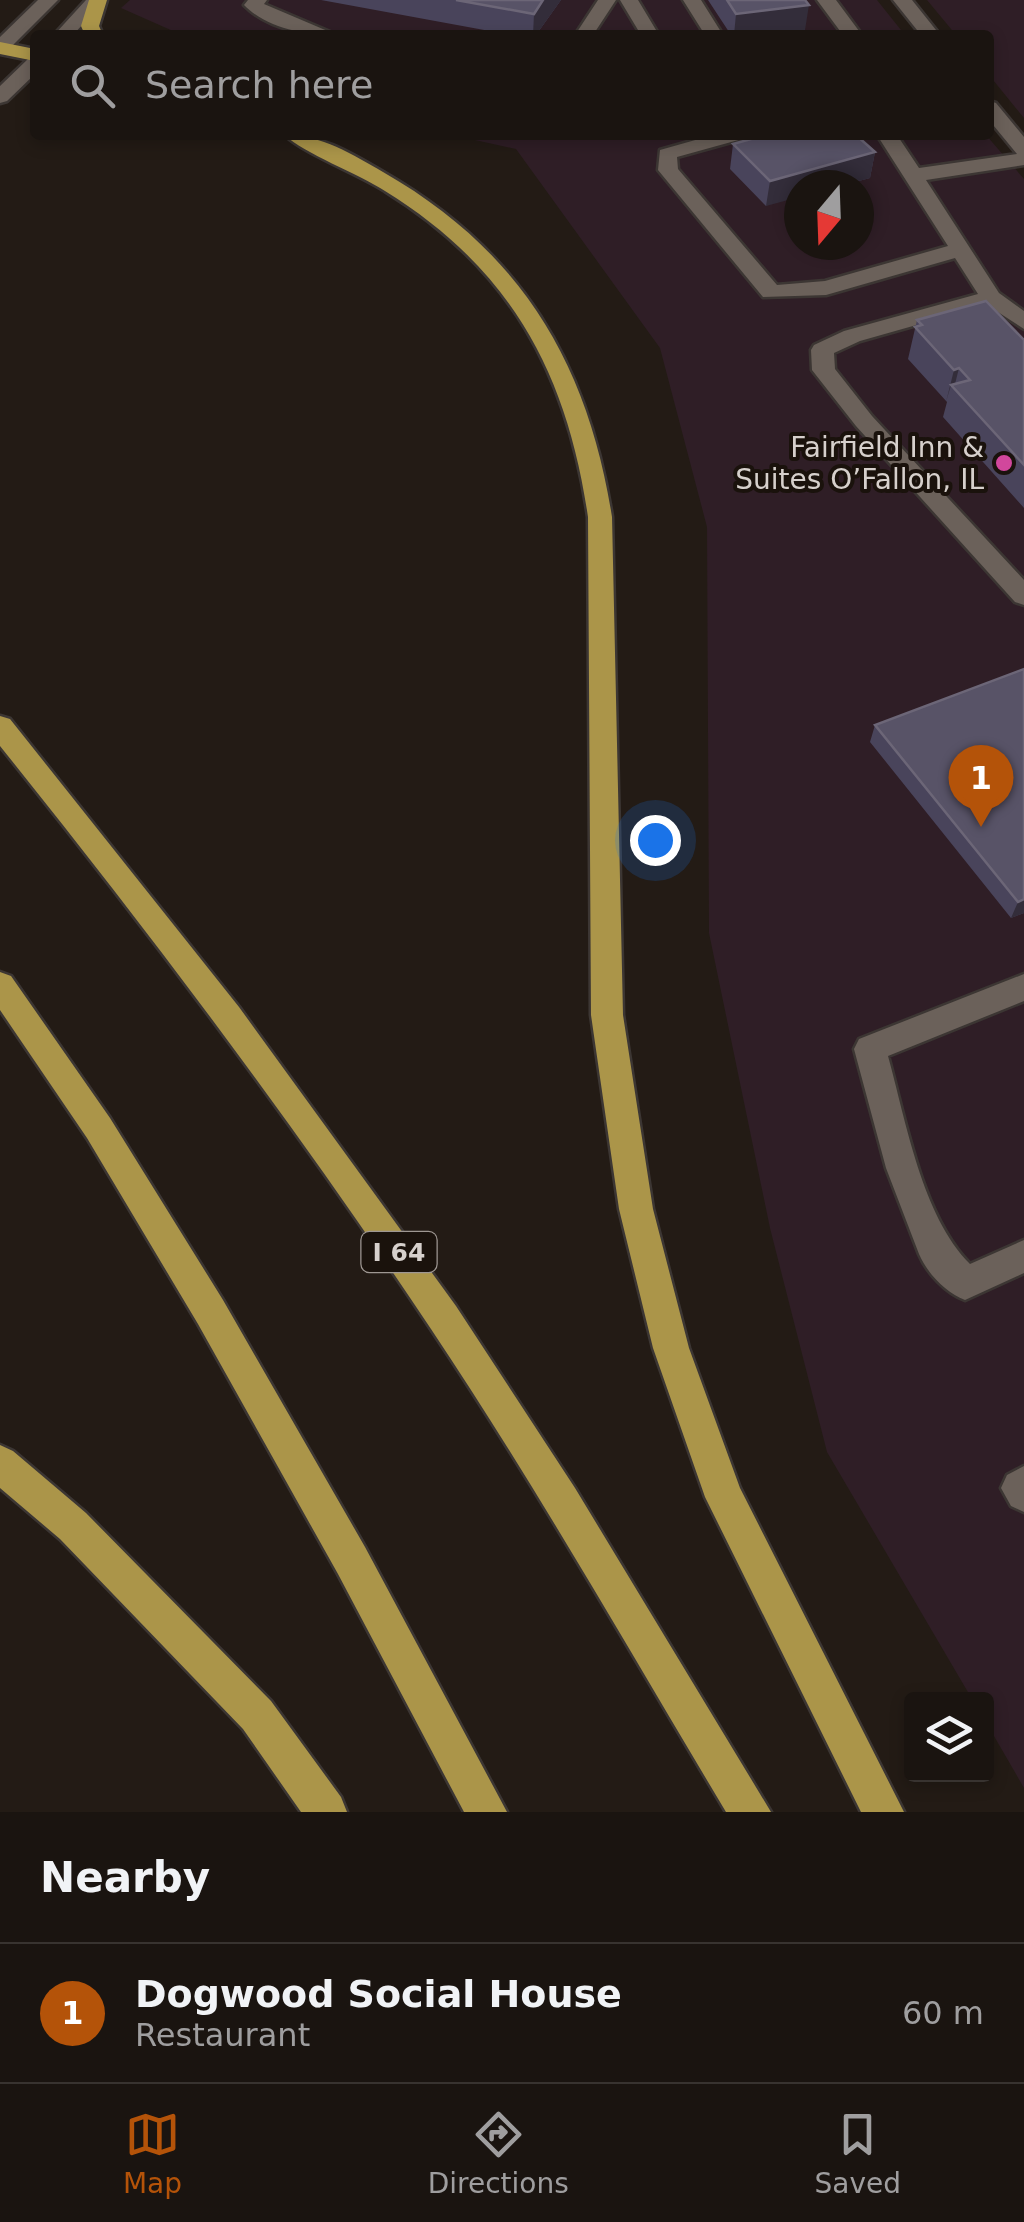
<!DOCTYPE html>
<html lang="en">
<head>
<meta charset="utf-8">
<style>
	body { margin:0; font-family:"DejaVu Sans",sans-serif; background:#27211e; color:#f1f3f6 }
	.controls { position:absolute; right:30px; bottom:30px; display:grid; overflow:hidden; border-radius:10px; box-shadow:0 5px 15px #0003 }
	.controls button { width:90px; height:90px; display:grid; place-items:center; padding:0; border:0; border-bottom:2px solid #383330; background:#1a1410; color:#f1f3f6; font:50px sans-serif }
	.compass { position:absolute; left:784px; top:170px; width:90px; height:90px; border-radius:50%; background:#1a1410; box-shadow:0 5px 15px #0003; rotate:199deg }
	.you { position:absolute; left:655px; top:840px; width:35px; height:35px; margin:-25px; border:8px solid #fff; border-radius:50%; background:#1a73e8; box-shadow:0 0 0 15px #1a73e833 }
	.badge { display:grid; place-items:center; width:65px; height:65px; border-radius:50%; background:#b45309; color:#fff; font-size:32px; font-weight:700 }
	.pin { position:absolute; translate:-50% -82px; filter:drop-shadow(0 2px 5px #0008) }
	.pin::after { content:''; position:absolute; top:52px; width:35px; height:30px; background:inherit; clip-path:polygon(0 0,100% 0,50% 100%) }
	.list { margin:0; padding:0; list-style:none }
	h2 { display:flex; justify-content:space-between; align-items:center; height:130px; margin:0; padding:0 40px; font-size:42px }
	h2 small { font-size:32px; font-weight:400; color:#9f9e9f }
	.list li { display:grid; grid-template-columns:65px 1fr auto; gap:30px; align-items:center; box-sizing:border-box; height:140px; padding:0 40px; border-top:2px solid #383330 }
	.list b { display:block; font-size:38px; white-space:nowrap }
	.list p { margin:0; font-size:32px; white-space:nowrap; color:#9f9e9f }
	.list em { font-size:32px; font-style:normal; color:#9f9e9f }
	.icon { flex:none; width:55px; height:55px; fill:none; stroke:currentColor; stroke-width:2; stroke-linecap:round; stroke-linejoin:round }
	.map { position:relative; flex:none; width:1024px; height:1812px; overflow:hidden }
	.search { position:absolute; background:#1a1410; box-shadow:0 5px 15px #0003; left:30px; right:30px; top:30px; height:110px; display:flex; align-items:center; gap:25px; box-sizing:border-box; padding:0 35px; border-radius:10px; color:#9f9e9f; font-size:38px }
	.sheet { height:270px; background:#1a1410 }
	nav { display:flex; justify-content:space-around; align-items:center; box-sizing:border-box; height:140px; border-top:2px solid #383330; background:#1a1410; font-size:28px; color:#9f9e9f }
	nav a { display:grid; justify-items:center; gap:5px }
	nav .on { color:#b45309 }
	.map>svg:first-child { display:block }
	.commercial { fill:#2f1e26; fill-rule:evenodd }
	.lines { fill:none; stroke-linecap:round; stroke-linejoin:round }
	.minor-casing { stroke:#3c3633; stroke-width:5 }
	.highway-casing { stroke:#3c3633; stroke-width:5 }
	.minor { fill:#6b615a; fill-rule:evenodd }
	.highway { fill:#ab9549; fill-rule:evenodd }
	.wall { fill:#49445b }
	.shaded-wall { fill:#332d3a }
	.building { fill:#585367; stroke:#6c6677; stroke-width:2.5 }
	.hotel-dot { fill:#d1479c; stroke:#1a120c; stroke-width:4 }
	.labels { text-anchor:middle; stroke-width:8; stroke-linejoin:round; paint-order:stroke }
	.shield { fill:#1a120c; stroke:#9e9792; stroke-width:2.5 }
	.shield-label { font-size:25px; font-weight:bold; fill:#d6d0cc }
	.poi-label { font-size:28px; fill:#d6d0cc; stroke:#1a120c; text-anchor:end }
</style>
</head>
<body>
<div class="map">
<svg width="1024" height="1812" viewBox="0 0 1024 1812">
	<rect width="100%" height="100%" fill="#231b15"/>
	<path class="commercial" d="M130,0H877L905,35H182L121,8Z
		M927,0H1024V118L989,75V35H956Z
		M452,135H986L1024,179V1788L987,1724L986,1700L972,1699L827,1452L770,1228L709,933L707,527L660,348L516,149ZM799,185H859V245H799Z"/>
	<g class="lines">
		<defs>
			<path id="minor" d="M38,0H58L7,51L0,53V37Z
				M86,0H105L73,35H54Z
				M248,0H267L264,4L337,35C305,35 268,29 244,5Z
				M598,0H616L593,35H575Z
				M620,0H638L659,35H641Z
				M683,0H701L723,35H705Z
				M817,0H836L862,35H843Z
				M893,0H912L940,35H921Z
				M35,57V74L7,101L0,103V86L28,59Z
				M989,101L996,103L1024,137V165L926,180L999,293L1024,311V329L987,305L860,341L834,353L835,369L872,416L1024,580V605L1015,602L856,426L812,370L811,350L814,345L844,331L978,294L955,258L826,295L763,297L658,170L660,150L713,135H745L742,139L677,157L678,169L777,285L825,281L948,246L877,135H897L919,168L1017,154L989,120Z
				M1024,974V1001L888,1056C906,1121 922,1216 970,1264L1024,1240V1273L965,1300C946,1293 927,1273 919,1254L886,1168L854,1049L859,1039Z
				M1024,1466V1512L1011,1506L1001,1488L1007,1475Z"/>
			<path id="highway" d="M89,0H107L99,26L103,35H85L81,26Z
				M0,42L35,49V61L0,54Z
				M285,135C322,135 352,154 383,172C521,251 588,363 612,517L623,1015L653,1209L689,1348L740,1488L904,1812H861L705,1497L653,1348L619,1209L591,1015L588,517C567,373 511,269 385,191C359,174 303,153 285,135Z
				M0,716L10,719L239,1007L456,1306L575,1488L771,1812H726C629,1650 536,1486 431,1329C297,1128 151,934 0,746Z
				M0,972L11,976L110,1118L223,1300L365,1547L507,1812H464L338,1574L198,1324L87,1138L0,1010Z
				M0,1445L13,1451L86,1513L271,1701L341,1797L347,1812H301L243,1729L60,1539L0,1488Z"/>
		</defs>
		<use href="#minor" class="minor-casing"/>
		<use href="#highway" class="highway-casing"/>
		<use href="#minor" class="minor"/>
		<use href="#highway" class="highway"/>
	</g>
	<path class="wall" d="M321,0H561L536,35H511Z
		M708,0H805V30L763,35H731Z
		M733,144L875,152L870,178L844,185H799L766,206L730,169Z
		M917,320L1024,340V508L943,417L947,402L908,359Z
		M1024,669V913L1011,918L870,742L875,725Z"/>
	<path class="shaded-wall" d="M543,0H561L536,35H533L534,14Z
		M809,5L805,30L763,35H734L736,14Z
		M875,152L870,178L844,185H799V197L766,206L770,181Z
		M959,368L954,388L951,385L946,402L954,370Z
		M1024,899V913L1011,918L1018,902Z"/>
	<path class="building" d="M456,0H543L534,14Z
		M727,0H805L809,5L736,14Z
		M766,135H856L875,152L770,181L733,144Z
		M986,301L1024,340V465L951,385L970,380L959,368L954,370L915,327L922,325L917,320Z
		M1024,669V899L1018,902L875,725Z"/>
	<circle class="hotel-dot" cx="1004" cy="463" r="10"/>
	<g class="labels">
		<rect class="shield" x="361.5" y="1232" width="75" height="40" rx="8"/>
		<g class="shield-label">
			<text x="399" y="1261">I 64</text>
		</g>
		<g class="poi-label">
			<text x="984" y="457">Fairfield Inn &amp;<tspan x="984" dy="32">Suites O’Fallon, IL</tspan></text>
		</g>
	</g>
</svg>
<div class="controls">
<button><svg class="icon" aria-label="layers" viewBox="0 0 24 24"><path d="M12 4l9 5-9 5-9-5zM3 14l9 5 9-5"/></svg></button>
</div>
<svg class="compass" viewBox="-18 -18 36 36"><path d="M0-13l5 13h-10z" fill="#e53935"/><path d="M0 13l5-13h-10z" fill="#9f9e9f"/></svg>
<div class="you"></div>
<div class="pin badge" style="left:981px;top:827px">1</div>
<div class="search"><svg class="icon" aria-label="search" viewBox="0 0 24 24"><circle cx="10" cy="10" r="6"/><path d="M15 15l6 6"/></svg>Search here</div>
</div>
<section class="sheet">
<h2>Nearby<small></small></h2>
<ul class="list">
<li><span class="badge">1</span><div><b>Dogwood Social House</b><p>Restaurant</p></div><em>60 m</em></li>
</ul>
</section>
<nav>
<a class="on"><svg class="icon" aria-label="map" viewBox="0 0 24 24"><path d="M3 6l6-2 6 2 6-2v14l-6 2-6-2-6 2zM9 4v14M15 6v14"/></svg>Map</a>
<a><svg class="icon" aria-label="directions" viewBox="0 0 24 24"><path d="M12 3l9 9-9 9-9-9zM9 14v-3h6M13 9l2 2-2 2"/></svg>Directions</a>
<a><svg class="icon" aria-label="saved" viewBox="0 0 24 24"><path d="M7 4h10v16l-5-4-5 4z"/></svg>Saved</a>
</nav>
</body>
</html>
